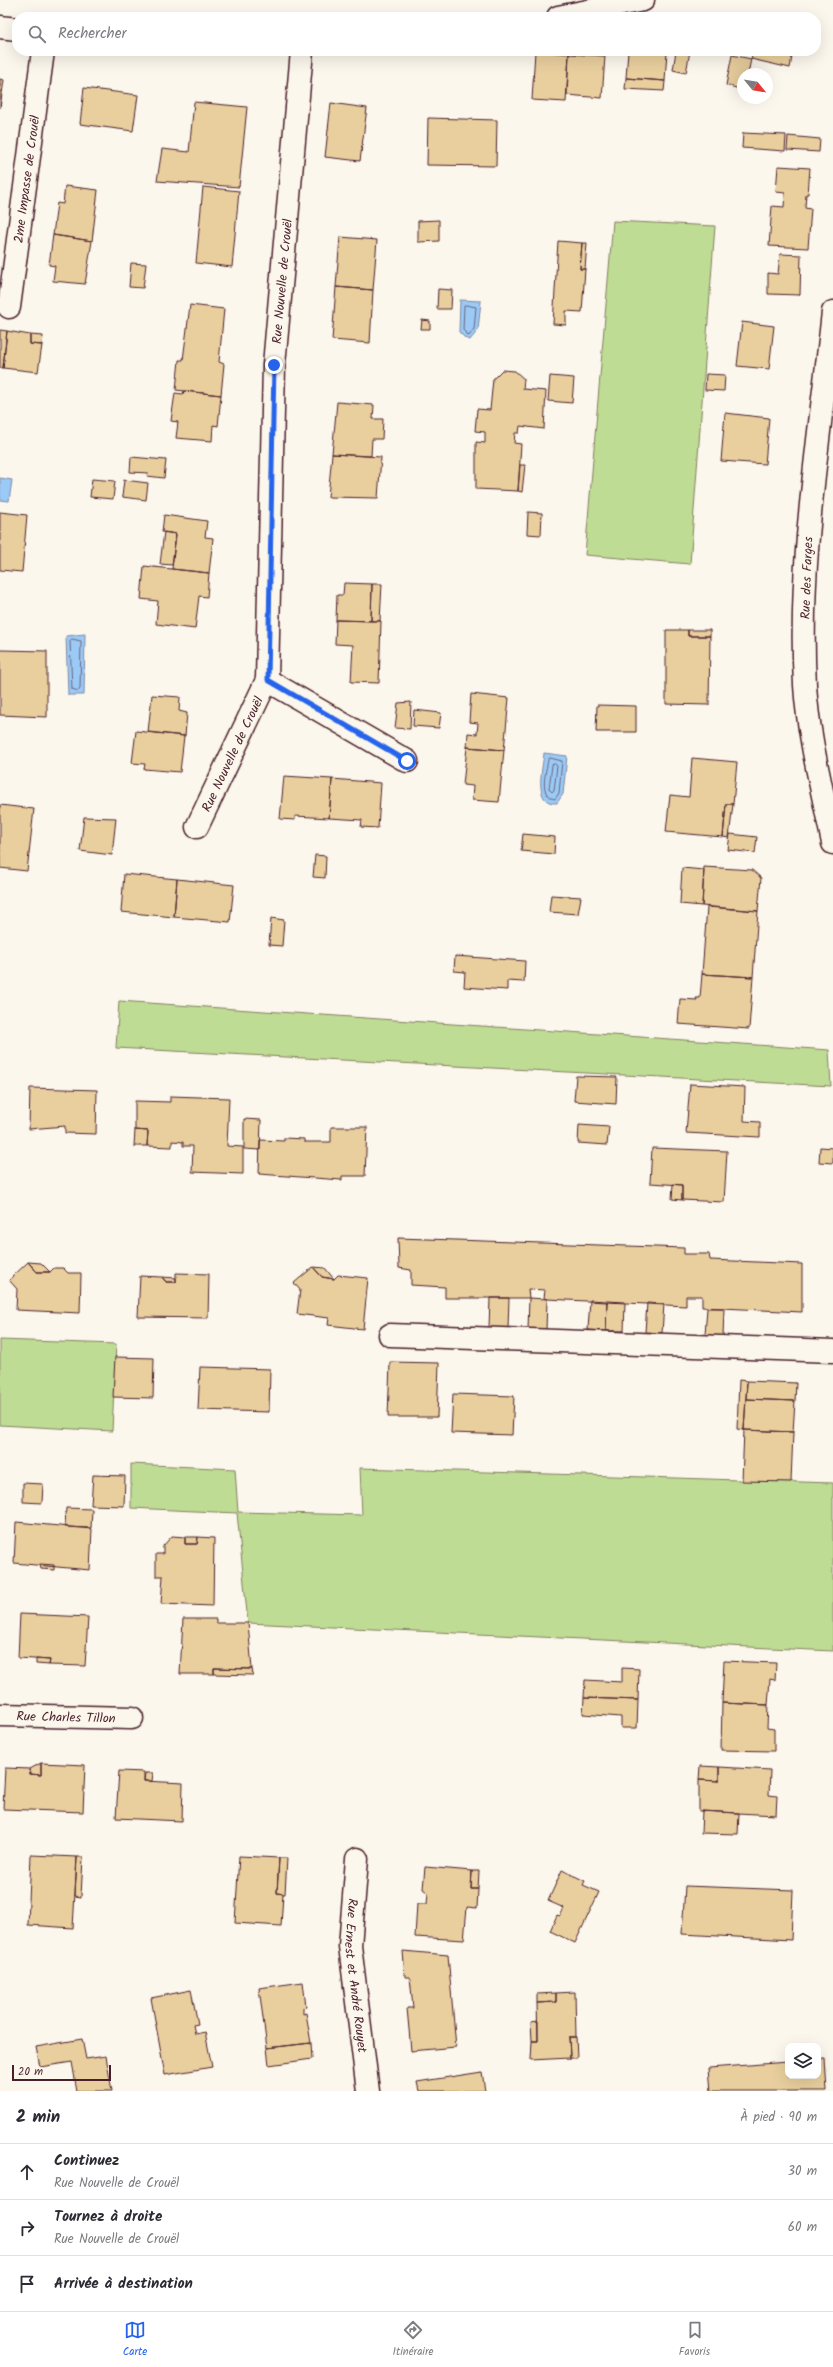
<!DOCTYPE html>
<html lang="fr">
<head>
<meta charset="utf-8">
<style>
	body { margin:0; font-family:Kalam,sans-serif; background:#f7f7f7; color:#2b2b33 }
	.controls { position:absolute; right:12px; bottom:12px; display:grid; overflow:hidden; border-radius:8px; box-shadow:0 4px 16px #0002 }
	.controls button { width:36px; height:36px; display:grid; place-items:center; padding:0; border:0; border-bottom:1px solid #e1e1e2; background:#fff; color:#2b2b33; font:20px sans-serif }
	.compass { position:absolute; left:737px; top:68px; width:36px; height:36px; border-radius:50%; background:#fff; box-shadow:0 4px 16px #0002; rotate:120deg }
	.scale { position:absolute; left:12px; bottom:10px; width:99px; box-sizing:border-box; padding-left:4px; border:2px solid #4a1f2b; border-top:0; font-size:11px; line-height:14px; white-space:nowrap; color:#4a1f2b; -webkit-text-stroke:3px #fbf7ec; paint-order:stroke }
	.stop { position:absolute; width:12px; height:12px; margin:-9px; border:3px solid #2563eb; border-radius:50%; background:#fff }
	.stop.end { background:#2563eb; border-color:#fff; box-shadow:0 1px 4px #0008 }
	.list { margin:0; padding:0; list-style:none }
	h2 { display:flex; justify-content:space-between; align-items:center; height:52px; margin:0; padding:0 16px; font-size:17px }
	h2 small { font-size:13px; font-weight:400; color:#7c7c81 }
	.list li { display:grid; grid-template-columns:26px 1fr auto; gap:12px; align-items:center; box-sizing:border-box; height:56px; padding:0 16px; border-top:1px solid #e1e1e2 }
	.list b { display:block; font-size:15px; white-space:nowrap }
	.list p { margin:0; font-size:13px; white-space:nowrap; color:#7c7c81 }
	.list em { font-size:13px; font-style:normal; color:#7c7c81 }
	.icon { flex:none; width:22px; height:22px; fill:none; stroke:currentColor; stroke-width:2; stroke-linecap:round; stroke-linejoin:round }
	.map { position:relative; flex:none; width:833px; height:2091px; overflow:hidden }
	.search { position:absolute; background:#fff; box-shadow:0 4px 16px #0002; left:12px; right:12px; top:12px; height:44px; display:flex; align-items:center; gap:10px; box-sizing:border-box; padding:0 14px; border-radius:16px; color:#7c7c81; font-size:15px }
	.sheet { height:220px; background:#fff }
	nav { display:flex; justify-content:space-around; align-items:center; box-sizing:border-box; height:56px; border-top:1px solid #e1e1e2; background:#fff; font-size:11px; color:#7c7c81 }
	nav a { display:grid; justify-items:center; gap:2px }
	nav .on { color:#2563eb }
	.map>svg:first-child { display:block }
	.green { fill:#bfdc94; stroke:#847e60 }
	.water { fill:#9bcaf6; stroke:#7b86a5 }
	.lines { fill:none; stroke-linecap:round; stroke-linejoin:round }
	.shore { stroke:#6a637c; stroke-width:1 }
	.building { fill:#e9cf9e; stroke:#4a1f2b }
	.minor-casing { stroke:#4a1f2b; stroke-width:25 }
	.minor { stroke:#fbf7ec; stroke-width:22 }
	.route { stroke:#2563eb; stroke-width:5 }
	.labels { text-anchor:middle; stroke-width:3; stroke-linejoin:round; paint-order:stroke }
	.street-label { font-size:13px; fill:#4a1f2b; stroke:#fbf7ec }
</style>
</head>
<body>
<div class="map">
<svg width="833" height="2091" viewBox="0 0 833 2091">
	<rect width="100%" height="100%" fill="#fbf7ec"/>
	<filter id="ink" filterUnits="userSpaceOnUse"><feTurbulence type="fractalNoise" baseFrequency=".025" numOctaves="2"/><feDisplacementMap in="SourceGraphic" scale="8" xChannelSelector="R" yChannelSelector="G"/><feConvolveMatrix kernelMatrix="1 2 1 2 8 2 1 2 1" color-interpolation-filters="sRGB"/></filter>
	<g filter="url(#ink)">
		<path class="green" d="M613,221L715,226L690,564L585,555Z
			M119,1001L829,1050L831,1086L116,1048Z
			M0,1340L116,1344L112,1431L0,1425Z
			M131,1464L235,1469L238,1512L362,1515L360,1468L833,1483V1651L248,1623L237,1513L131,1508Z"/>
		<path class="water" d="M460,300L481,301L478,330L470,340L465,338L459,332Z
			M0,478L12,480L9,501L0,500Z
			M85,634L84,695H68L66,636Z
			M544,753L567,756L563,794L557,803C532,805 543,767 544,753Z"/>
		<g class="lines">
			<path class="shore" d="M466,305L476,307L474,329L469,336L463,330L464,306Z
				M72,639L81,641L80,689L78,691L72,689L70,641Z
				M550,758L562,761L559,793L555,799C538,796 546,772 548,760Z
				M555,764L557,766L554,790L552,792L549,789L552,765Z"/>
		</g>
		<path class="building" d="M535,51L569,54L566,102L532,100Z
			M628,51H667L665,81L626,78Z
			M676,51H690L686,73L673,70Z
			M753,51H793L790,68L751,59Z
			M569,54L605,56L602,98L567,95Z
			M732,55L751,59L748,74H743V90L726,85Z
			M626,78L665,81L664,91L625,89Z
			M0,79L4,80L0,108Z
			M84,88L138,95L133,131L80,124Z
			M194,102L247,107L239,187L157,181L162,149L189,152Z
			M331,103L367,108L360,161L325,157Z
			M428,118L497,120L496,166L427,165Z
			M743,133L786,135L785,151L742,148Z
			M788,136L820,139L819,152L787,150Z
			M778,166L810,168L808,194H806L805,208L811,209L808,248L769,246L772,206L784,207L785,193L776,192Z
			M65,186L98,190L92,241L53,235L57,203L63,204Z
			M203,187L239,191L232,267L196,263Z
			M439,220V241L418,242V221Z
			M53,235L92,241L85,284L53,281L55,266L49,265Z
			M340,237L377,240L373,290L336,287Z
			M558,241L582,243L580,269H585L582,312L566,311V325L553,324Z
			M582,243H587L585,269H580Z
			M780,254L801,255L800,295L768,294V273L778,274Z
			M131,263L146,264L143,288L129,287Z
			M336,287L373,290L370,343L332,340Z
			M438,289L452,290L451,309H437Z
			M190,305L224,309L219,362L224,364L221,395L176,390L179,360H183Z
			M422,320L430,321V329H421Z
			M742,322L774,326L769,369L737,366Z
			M0,330L7,331L3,368H0Z
			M7,331L30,335V344L42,345L38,372L3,368Z
			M30,335L43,336L42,345L30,344Z
			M502,370L515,371L524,379L523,389L546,391L544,429L520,426L519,433H515L514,443L521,444L518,491L476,489V442L485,443V432L475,431L477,409L490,410L493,379Z
			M706,374L725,375L724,391L705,390Z
			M550,376L574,378L572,403L548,401Z
			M184,391L221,395L218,426L213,425L212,441L176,438L178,422L171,421L175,393L183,394Z
			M337,402L374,405L373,419H383L382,439H372L371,456L332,454Z
			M725,413L769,418L765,464L721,461Z
			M332,454L381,457L378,498L328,497Z
			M131,457L166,460L164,478L147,476L148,473L130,472Z
			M520,465H525L522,492L518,491Z
			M92,479L115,481L113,499L90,497Z
			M124,480L148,483L146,500L122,497Z
			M0,512L27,515L22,572L0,570Z
			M528,512L542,513L541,535L527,534Z
			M164,515L207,521L205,537L213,538L209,573L172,569L176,534L162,532Z
			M164,532L176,534L172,565L160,564Z
			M144,566L209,573L207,597L199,596L195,629L156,624L158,601L141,599Z
			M344,583L372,584L371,621L336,620L337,595H343Z
			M372,584H382L380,621H371Z
			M336,620L381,621L379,683L351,682L353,645L335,644Z
			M666,630H688V636H710L709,705L666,704Z
			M688,630H710V636H688Z
			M0,650L47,651V717L0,715Z
			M471,694L509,698L504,750L467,747L468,733L477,734L478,723L469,722Z
			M152,695L180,697L179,711L187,713L185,736L148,732Z
			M411,702L410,729L395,728L398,703Z
			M597,705L636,706V732H596Z
			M414,710L441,713L439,728L413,726Z
			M136,731L184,736L180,772L144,769L145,764L132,763Z
			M467,747L504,750L499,802L472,800L473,786L463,785Z
			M692,758L737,762L733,804H726L723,837L666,832L670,795L689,797Z
			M284,776L332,779L329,818L295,816V820L280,819Z
			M332,779L381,783L378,828L361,827L362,820L329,818Z
			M726,804H733L729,838L723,837Z
			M0,805L34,809L27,871L0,868Z
			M84,817L116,818L112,855L80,851Z
			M523,834L555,837L554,854L521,851Z
			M730,834L757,837L755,853L728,850Z
			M315,855L326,856L325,878L313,877Z
			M704,867L752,870L761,878L758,911L702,906Z
			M682,868L704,870L702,906L680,904Z
			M124,874L177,879L174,917L121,912Z
			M177,879L234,885L230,922L174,917Z
			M551,895L581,897L578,914L549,912Z
			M707,907L758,911L753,977L702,974Z
			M271,918L284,920L282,946L269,945Z
			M455,956L525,961L524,982L507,981V990L464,987L465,972L454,971Z
			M702,974L753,977L749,1029L678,1024L680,999L697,1000L696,998H700Z
			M576,1076L617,1077L616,1104L574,1101Z
			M690,1084L745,1087L744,1121L760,1122V1137L686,1133Z
			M30,1088L97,1090L96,1134L65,1133V1126L29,1129Z
			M170,1096L229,1098L227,1146L243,1147V1174L192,1172L193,1146H183V1142L172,1141V1147L147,1146L148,1131L135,1130V1101L170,1102Z
			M244,1119L261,1120L260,1150L244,1149Z
			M579,1125L609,1127L607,1145L578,1143Z
			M331,1127H367L365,1176H342V1180L259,1174L260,1140L284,1141V1138L304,1139V1142H331Z
			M135,1130L148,1131L147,1146H134Z
			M820,1147L833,1148V1163L819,1162Z
			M652,1148L727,1151L724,1202L682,1200V1185L650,1183Z
			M673,1184L682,1185V1200L672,1199Z
			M398,1238L684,1248V1254H709L710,1260L802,1264V1312L702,1307V1296H686V1306L547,1299L544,1298L545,1290L528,1289L529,1298H445V1287L411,1285V1270L399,1268Z
			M28,1262L37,1272H50L54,1268H63L68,1273H81L80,1313L16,1310L17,1289L9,1280Z
			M28,1262L41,1263L50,1272H37Z
			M313,1267L322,1277L334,1279L338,1275L368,1278L363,1329L328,1325L329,1318L297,1314L300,1290L294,1283Z
			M313,1267L325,1268L334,1279L322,1277Z
			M176,1273L209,1274L208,1318L138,1317L140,1276L162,1277L166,1282H176Z
			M162,1277L176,1278V1282H166Z
			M490,1298H509L508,1328H489Z
			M529,1298L547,1299L546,1330H528Z
			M590,1300L607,1301L606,1331L588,1330Z
			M607,1301L625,1302L624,1331H606Z
			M647,1303L664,1304L662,1333L645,1332Z
			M707,1308H724L723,1336L705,1335Z
			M115,1357L154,1358L153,1398L113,1397Z
			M390,1362L439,1363L437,1417H388Z
			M200,1367L270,1369L269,1412L198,1410Z
			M739,1380L747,1381L744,1430L737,1429Z
			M747,1381L796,1383L795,1401L746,1399Z
			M453,1394L514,1396L512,1435L451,1433Z
			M746,1399L795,1401L793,1432L744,1430Z
			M744,1430L793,1432L791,1482L742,1481Z
			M93,1475L125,1476L124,1506L91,1505Z
			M23,1483L43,1484L42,1503L23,1502Z
			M66,1508L92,1509L91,1528L65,1527Z
			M16,1522L92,1529L90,1570L14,1563Z
			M172,1536L185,1537V1544H197L198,1537L214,1538L213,1606L161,1604L163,1576H156V1554H163V1546Z
			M185,1537H198L197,1544H185Z
			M40,1564L54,1565V1570L41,1569Z
			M20,1614L88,1617L85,1666L49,1665L50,1660L18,1658Z
			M183,1619H216V1623H248L252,1669L214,1668V1674H180Z
			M36,1659L50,1660L49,1665L36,1664Z
			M724,1661L776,1663L775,1680L770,1679L768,1705L722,1703Z
			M214,1668L252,1669L253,1675L214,1674Z
			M622,1668L639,1669L638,1700L584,1698L585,1680L622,1682Z
			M584,1698L638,1700L637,1728H621V1717L583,1714Z
			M722,1703L768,1705L767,1728L774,1729V1751L721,1750Z
			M41,1763V1775L30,1774V1769Z
			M41,1763L85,1765L83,1812L3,1809L5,1768L30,1769V1774L41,1775Z
			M700,1766L719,1767V1781L699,1780Z
			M719,1767L770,1770L769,1795L777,1796L776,1815L699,1811V1780L719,1781Z
			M119,1771L144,1772V1781L183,1783L182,1821L116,1818Z
			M145,1773H153L152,1781H144Z
			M702,1811L739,1813L738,1834L701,1833Z
			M31,1855L77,1857L73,1928L28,1925Z
			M239,1856L279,1858L277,1893L283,1894L281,1926L235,1923Z
			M77,1857H83L81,1897L75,1896Z
			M279,1858H287L285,1894L277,1893Z
			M425,1867L472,1871L471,1889H478L477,1908L467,1907L464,1940L415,1937L417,1904H427L428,1893L423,1889Z
			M562,1870L585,1881L583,1885L599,1892L575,1943L550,1931L557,1915L560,1916L564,1908L548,1901Z
			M472,1871H479L478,1889H471Z
			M685,1886L793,1890L791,1940L682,1934Z
			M403,1951L448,1955L456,2047L411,2051L407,2008H413L410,1977H405Z
			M303,1982L306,2007L303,2008V2014L306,2013L311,2043L267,2048L259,1988Z
			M191,1990L198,2024L193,2025L195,2034L205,2032L212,2067L165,2075L151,1998Z
			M575,1992L576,2037H569L570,2058L531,2060L532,2041H538L537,2003L556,2002V1993Z
			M556,1993V2002L537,2003V1994Z
			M538,2021V2041H532L531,2022Z
			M569,2037H576L577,2058H570Z
			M82,2039L86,2059L106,2056L112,2091H77L72,2062L40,2067L36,2047Z
			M311,2043L312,2059L269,2065L267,2048Z
			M825,2059L827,2091H711L709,2068L788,2062V2076H818V2060Z
			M482,2072L485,2091H419L417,2082Z"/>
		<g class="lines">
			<defs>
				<g id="minor">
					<path d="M558,17L643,0"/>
					<path d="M0,27L17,29"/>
					<path id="s1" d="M9,307L43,51"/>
					<path d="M833,312C820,436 798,560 805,685C808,736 823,793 833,843"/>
					<path d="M267,680L407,761"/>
					<path id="s2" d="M197,827L267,680L274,365L302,51"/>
					<path d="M390,1335L833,1351"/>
					<path id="s3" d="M0,1715L132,1718"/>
					<path id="s4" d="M357,1859L350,1946L368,2091"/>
				</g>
			</defs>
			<use href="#minor" class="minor-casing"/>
			<use href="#minor" class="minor"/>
		</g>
	</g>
	<g class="lines" filter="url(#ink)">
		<path class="route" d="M274,365L268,680L407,761"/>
	</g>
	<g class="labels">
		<g class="street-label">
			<text dy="5" stroke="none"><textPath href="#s1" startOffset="129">2me Impasse de Crouël</textPath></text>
			<text dy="5" stroke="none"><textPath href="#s2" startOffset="562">Rue Nouvelle de Crouël</textPath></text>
			<text transform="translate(806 578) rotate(-88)" y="5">Rue des Farges</text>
			<text dy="5" stroke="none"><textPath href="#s2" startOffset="81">Rue Nouvelle de Crouël</textPath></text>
			<text dy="5" stroke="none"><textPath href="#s3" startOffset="66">Rue Charles Tillon</textPath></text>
			<text dy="5" stroke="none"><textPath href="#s4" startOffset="117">Rue Ernest et André Rouyet</textPath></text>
		</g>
	</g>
</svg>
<div class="controls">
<button><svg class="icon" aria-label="layers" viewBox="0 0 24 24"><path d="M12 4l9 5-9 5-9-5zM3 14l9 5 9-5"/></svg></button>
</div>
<svg class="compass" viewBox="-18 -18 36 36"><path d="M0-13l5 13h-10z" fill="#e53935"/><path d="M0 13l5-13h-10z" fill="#7c7c81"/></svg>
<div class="scale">20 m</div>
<div class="stop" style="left:407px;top:761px"></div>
<div class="stop end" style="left:274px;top:365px"></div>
<div class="search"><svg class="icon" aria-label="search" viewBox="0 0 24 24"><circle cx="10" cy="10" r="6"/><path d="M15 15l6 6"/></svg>Rechercher</div>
</div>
<section class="sheet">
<h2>2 min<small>À pied · 90 m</small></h2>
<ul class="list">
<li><svg class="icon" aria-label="ahead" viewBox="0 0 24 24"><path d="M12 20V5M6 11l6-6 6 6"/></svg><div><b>Continuez</b><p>Rue Nouvelle de Crouël</p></div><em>30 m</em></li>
<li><svg class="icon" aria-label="right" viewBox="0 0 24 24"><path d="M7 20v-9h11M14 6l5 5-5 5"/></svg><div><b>Tournez à droite</b><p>Rue Nouvelle de Crouël</p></div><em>60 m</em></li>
<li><svg class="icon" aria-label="arrive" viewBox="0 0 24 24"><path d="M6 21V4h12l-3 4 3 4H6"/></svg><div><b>Arrivée à destination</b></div></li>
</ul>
</section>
<nav>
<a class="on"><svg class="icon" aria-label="map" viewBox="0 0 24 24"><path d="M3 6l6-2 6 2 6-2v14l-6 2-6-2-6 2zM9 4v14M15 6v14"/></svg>Carte</a>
<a><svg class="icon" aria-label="directions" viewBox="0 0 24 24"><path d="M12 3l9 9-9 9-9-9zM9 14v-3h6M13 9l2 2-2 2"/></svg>Itinéraire</a>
<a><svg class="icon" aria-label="saved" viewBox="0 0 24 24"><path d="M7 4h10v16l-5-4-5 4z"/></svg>Favoris</a>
</nav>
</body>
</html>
